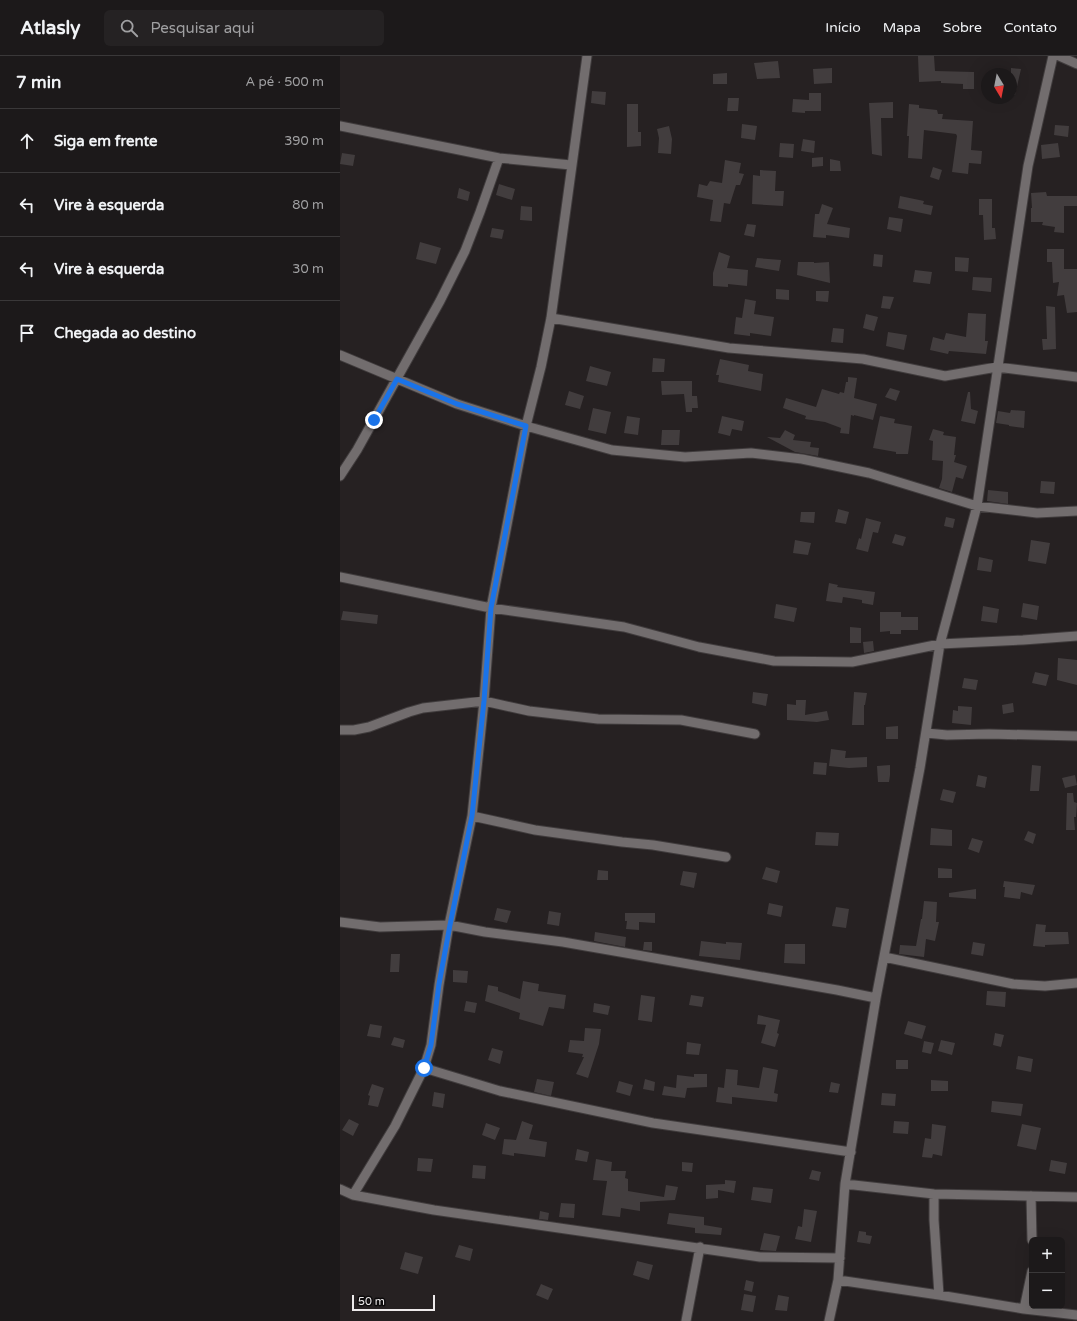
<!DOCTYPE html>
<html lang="pt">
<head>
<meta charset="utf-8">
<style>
	body { margin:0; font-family:"Varela Round",sans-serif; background:#252223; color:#f1f3f6 }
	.controls { position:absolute; right:12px; bottom:12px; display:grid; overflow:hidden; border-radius:6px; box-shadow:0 4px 16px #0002 }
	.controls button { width:36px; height:36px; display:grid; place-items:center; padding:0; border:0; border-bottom:1px solid #3a3839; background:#1c191a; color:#f1f3f6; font:20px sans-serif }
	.compass { position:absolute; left:641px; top:12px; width:36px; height:36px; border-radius:50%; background:#1c191a; box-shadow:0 4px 16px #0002; rotate:170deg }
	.scale { position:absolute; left:12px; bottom:10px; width:83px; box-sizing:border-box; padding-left:4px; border:2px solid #edeaeb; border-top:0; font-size:11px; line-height:14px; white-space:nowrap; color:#edeaeb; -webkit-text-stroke:3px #0d0b0c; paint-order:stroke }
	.stop { position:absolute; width:12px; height:12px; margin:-9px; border:3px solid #1a73e8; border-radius:50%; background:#fff }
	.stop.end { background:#1a73e8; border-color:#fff; box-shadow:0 1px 4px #0008 }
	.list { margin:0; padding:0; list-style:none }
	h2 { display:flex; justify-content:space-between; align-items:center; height:52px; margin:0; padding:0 16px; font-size:17px }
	h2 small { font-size:13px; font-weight:400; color:#a0a0a2 }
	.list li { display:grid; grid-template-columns:26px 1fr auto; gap:12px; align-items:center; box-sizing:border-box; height:64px; padding:0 16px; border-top:1px solid #3a3839 }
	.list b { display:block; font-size:15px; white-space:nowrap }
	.list em { font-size:13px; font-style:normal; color:#a0a0a2 }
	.icon { flex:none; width:22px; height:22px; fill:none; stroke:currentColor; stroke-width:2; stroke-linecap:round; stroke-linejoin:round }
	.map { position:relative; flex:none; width:737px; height:1265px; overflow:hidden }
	header { display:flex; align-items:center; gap:24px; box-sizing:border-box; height:56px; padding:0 20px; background:#1c191a; border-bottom:1px solid #3a3839 }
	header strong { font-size:19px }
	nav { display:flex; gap:22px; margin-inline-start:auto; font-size:14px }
	.search { width:280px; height:36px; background:#252223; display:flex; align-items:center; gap:10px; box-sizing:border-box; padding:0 14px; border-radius:6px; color:#a0a0a2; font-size:15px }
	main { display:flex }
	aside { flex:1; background:#1c191a }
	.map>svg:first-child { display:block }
	.building { fill:#423d3e }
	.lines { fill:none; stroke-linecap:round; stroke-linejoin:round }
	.minor-casing { stroke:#403c3d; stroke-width:11 }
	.minor { stroke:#726d6e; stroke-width:9 }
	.route { stroke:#1a73e8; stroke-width:5 }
</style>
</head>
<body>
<header>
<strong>Atlasly</strong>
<div class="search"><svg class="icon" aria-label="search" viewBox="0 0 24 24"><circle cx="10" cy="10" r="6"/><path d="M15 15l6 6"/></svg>Pesquisar aqui</div>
<nav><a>Início</a><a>Mapa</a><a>Sobre</a><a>Contato</a></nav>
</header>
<main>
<aside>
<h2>7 min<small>A pé · 500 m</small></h2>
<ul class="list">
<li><svg class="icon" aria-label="ahead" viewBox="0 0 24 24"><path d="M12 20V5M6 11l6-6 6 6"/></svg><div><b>Siga em frente</b></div><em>390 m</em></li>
<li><svg class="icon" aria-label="left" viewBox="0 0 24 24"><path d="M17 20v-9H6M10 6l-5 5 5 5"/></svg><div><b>Vire à esquerda</b></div><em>80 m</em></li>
<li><svg class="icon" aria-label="left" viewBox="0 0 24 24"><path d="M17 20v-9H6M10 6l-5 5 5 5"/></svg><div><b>Vire à esquerda</b></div><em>30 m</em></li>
<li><svg class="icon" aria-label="arrive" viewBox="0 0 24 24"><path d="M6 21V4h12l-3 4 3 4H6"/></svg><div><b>Chegada ao destino</b></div></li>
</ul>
</aside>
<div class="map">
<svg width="737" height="1265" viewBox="0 0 737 1265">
	<rect width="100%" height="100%" fill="#262122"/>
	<path class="building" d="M578,0H594L595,15L634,16V33H623V28L601,27V25L579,26Z
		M438,5L440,22L417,23L414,7Z
		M492,12V27L474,28L473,13Z
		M671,12L681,13L675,39H671Z
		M387,17V28H373V18Z
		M252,35L266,36L265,49L251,47Z
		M469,37H481V55H465V57L452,56L453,43L469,44Z
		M388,42H399L398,55H387Z
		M553,46V62H541L542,100L532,98L529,47Z
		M287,48H298V76H301V90L287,91Z
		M569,48L579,49V52L597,54L598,58H603L602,63L633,65L631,94L642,95L641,108L629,107L628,118L612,116L617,80L616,78L584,74L582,103L568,102L569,80H567Z
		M402,68L417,70L415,84L401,82Z
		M715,69L729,70L728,81L714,79Z
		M329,70L332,83L331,98L318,97L319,82L317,73Z
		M463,83L475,85L474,97L461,95Z
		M440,87L454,88L453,102L439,101Z
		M718,87L720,101L702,103L701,89Z
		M2,97L15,99L13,110L0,108Z
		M483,101V110L472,111V102Z
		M490,103L500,105L501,115H490Z
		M385,104L401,107L399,117L404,118L400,129H396L390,148L384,147L381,166L370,165L373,144L357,141L359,128L367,130L370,125L382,127Z
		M593,111L602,114L599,124L590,121Z
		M420,114L436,115L435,135H444L443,150L412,148L413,119L420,120Z
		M159,128L175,133L172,144L156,139Z
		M119,132L130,136L128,145L117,142Z
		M706,136L707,140H737V150H724V177L714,176L715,171L702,169L703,166H691V152H692L691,137Z
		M560,140L584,145L583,148L593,150L591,159L558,152Z
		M639,143H652V172H655L656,183L644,184L643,159H639Z
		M482,148L493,152L487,168L510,172L509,182L486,179V182L473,181L475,158H479Z
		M181,150L192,151V165L180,164Z
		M549,161L563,163L561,176L547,173Z
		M407,168L416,169L414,181L404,179Z
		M152,172L164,174L162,183L150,181Z
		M80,186L101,192L96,208L76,203Z
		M707,193H724V213H737V256L727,257L724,239L717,240L719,226L713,227L712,206H707Z
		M379,196L390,200L387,212L408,214L407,230L388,228V231L373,230V217Z
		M534,198L543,199L542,211L533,210Z
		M615,201L629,202L628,216L615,215Z
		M417,202L441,204L439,215L415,211Z
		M458,206H474V207L489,206L490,227L457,219Z
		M575,214L592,216L590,228L573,226Z
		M633,221L652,222L651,236L632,234Z
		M436,233L449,234V244L436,243Z
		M476,235H489L488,246L476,245Z
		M543,240L554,241L550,253L541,252Z
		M405,243L416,245L414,258L434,261L431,280L410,277V280L394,278L396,261L402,262Z
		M706,250L715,251L716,293L703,294L702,283H707Z
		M628,257L646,258L645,285H648L646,298L609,295L608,298L590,294L593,281L604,284L606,277L626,281Z
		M526,258L538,261L534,275L523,272Z
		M493,272L504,273L503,287L491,286Z
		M548,276L567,279L564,294L546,290Z
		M313,302L325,303L324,316H312Z
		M380,303L409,309L408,315L423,318L421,335L378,326L379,319H376Z
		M250,310L271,316L267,330L246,325Z
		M508,321L517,322L514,342L537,348L533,364L514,359V360L511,359L509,378L500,377L501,372L485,366L465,363L466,360L443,352L446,342L476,351L482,333L499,338L500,336L504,337L506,326H508Z
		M321,325H352V340H357L358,352H352V356H346L344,338L322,339Z
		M550,332L560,335L556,345L545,341Z
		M229,335L244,340L240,353L225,349Z
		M628,336H630L631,353L638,355L635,368L621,365Z
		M253,352L271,356L266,378L248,374Z
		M671,354L685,355L684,372L669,370V369L656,367L658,355L670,357Z
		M287,360L300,362L298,379L284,377Z
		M382,360L404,365L402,375L392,373L390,380L378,377Z
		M540,360L555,363L554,367L572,370L568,398H556V396L533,392Z
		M593,373L604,376L603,379L616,381L614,399H616L614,406L627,410L623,423L616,421L612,436L599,432L602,423L603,405L592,404L593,385L589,384Z
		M322,374H340L339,389H321Z
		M445,374L455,379L453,384L471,386L470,391L479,392L478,400L455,396L427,381L440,382Z
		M701,425L715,426L714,438L700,437Z
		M648,434L668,436V448L647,445Z
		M498,453L509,456L506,468L495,466Z
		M461,456H475L474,467L460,466Z
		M606,461L615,463L613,472L604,470Z
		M526,462L541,466L538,477L533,476L528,496L516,493L519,482L521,483Z
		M555,478L566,481L563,490L552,487Z
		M455,484L471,487L468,499L453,497Z
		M691,484L710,487L706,508L688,505Z
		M639,501L653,504L651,516L637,514Z
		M489,527L498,529L497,531L535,536L533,549L522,547V544L503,541L502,547L486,545Z
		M683,547L699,550L697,564L681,561Z
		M436,548L457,552L454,566L434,562Z
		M643,550L659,553L657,567L641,565Z
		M3,555L38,559L37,568L1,564Z
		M540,556H561V561H578V574H561V578H550V575L540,576Z
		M510,571L521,572V587H510Z
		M533,585L534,595L524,597L523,586Z
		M718,602L737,604V629L717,624Z
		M695,616L709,619L706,630L692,627Z
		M624,622L638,624L636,634L622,632Z
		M413,636L428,638L426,650L412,647Z
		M514,636L527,637L525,649H524V669H512Z
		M456,644H466L465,659L487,655L489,664L477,666L447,664V648L456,649Z
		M673,647L674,656L663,658L662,649Z
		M618,650L632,651L631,669L612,667L613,654L618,655Z
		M558,670V683H546V671Z
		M491,693L506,695L505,702L527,701V711L509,712L489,710Z
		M474,706L487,707L486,719L473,718Z
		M550,709V719L549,726H538L537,710Z
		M692,709L701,710L699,735H690Z
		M638,719L647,721L645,732L636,730Z
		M735,719L737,729L725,732L722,722Z
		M603,733L616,736L613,747L600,744Z
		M727,737H733L734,746L737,747L736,761H734L735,774H726Z
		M591,772L612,774V790L590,789Z
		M688,775L696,778L693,788L684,784Z
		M476,776L499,777L498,790L475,789Z
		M632,782L643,785L639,797L628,793Z
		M426,811L440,815L437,827L422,823Z
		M598,812L612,813V822H598Z
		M258,814L268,815V824H257Z
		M343,815L357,817L354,832L340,829Z
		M664,825L695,829L692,839L681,836L680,843L664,841L665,831H663Z
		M636,833V843L609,841V837Z
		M584,845L597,846L596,866H599L595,885L586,883L584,901L559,898L560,889L576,890L581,863H582Z
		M429,847L443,850L441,861L427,858Z
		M496,851L509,853L506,872L492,870Z
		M157,852L171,855L167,867L154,864Z
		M209,855L221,857L219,870L207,868Z
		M285,857H315V867L299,866V874L286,873L287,865H285Z
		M696,868L706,869L705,876H728L729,888L705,889V891L693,890Z
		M255,876L286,881L285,891L254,885Z
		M361,885L386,888V886L402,887L400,904L359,900Z
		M304,886H312V895L303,894Z
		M633,886L645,888L643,900L631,898Z
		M445,888H465V908L444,907Z
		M51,898H60L59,916H50Z
		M113,914L128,915L127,927L113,926Z
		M183,925L199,928L198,935L226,939L224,953L209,951L203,970L179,963L180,957L145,945L148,929L158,931V935L180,943Z
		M647,935L666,936L665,951L646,949Z
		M301,939L315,941L312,966L298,964Z
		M351,939L364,941L362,951L349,949Z
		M126,945L137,947L135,957L124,955Z
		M254,947L270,950L268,959L253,956Z
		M418,959L440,964L437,977L439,978L435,991L421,987L426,969L417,968Z
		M568,965L586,970L582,983L564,978Z
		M30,968L42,970L40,982L27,980Z
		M245,972L261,973L259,988L248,1022L236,1018L244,1001H242L243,998L228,996L230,984L244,985Z
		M655,977L664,979L661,991L653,989Z
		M54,981L65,984L63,992L51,989Z
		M601,984L615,987L612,999L598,995Z
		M584,985L594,987L591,998L582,996Z
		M347,986L361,988L359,999L346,998Z
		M152,992L163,995L160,1008L148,1004Z
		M678,1000L693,1003L691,1016L676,1013Z
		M556,1004H568V1013H556Z
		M423,1011L438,1014L434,1037L438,1038L437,1046L392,1041V1048L376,1046L378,1031L384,1032L386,1013L398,1014L397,1029L419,1032Z
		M354,1018H367V1031L347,1032L345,1042L322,1039L324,1030L336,1032L337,1019L354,1021Z
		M197,1023L214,1026L211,1040L194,1036Z
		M305,1023L315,1026L314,1035L303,1033Z
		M591,1024L608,1025V1035H591Z
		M279,1025L293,1029L290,1040L276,1036Z
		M491,1026L500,1028L498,1037L489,1036Z
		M32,1028L44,1032L38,1051L28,1049L30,1040L28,1039Z
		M94,1036L105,1038L103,1052L92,1050Z
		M542,1037L556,1038L555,1050L541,1049Z
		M652,1045L683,1048L681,1060L651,1056Z
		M9,1063L19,1068L13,1080L2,1074Z
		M182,1065L193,1069L189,1083L207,1086L205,1101L174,1097V1100L162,1098L164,1083L176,1084Z
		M554,1065L569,1066L568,1078L553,1077Z
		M146,1067L160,1072L155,1084L142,1079Z
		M592,1068L606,1070L602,1100L593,1098L592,1102L582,1101L585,1082L591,1083Z
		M682,1068L701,1072L696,1094L677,1090Z
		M237,1093L249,1096L247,1106L235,1104Z
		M78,1102L93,1103L91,1116L77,1115Z
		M256,1103L272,1106L271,1115H286L285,1122L288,1123V1135L324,1141L326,1129L338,1131L335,1144L300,1146V1155L281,1152L280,1161L262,1159L267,1125L253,1124Z
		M711,1104L727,1107L725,1118L709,1115Z
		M342,1106L353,1107L352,1116L342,1115Z
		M133,1109L146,1110L145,1123L132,1122Z
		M472,1114L481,1116L479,1125L469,1123Z
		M385,1124L396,1125L394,1137L378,1134V1142L366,1143V1129L385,1128Z
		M413,1131L433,1133L431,1147L411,1144Z
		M221,1147L235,1148L234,1162L219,1161Z
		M464,1153L477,1155L471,1186L455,1183L458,1170L462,1171Z
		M200,1155L209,1157L208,1164L199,1163Z
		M329,1157L364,1161V1169L382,1172L381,1179L355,1177V1172L327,1168Z
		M519,1175L526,1176V1179L532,1180L530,1188L517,1186Z
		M424,1177L440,1180L436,1195L420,1194Z
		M119,1189L133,1193L130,1205L115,1201Z
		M65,1196L83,1201L78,1218L60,1213Z
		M297,1205L313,1209L309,1224L293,1219Z
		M406,1224L414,1226L412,1236L404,1234Z
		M201,1228L213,1233L208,1244L196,1239Z
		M404,1238L416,1240L413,1256L401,1254Z
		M438,1239L449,1241L447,1255L435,1254Z"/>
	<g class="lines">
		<defs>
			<path id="minor" d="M719,0L737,8
				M0,70L159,102L231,109
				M211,262L389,292L523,303L605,320L657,311L737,321
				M0,299L117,348L186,370L272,394L345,401L411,397L462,403L529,417L637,450L697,457L737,455
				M0,420L17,394L100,245L125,195L140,156L159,102
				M0,521L151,552L284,571L359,591L434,605L512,606L600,588L683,584L737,580
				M0,674H14L29,671L69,656L83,652L144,645L189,655L258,663L341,664L415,678
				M586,677L607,679L649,678L737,680
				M132,760L195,774L282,786L313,789L386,801
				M0,866L40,871L109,869L145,876L223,886L497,934L536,942
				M544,901L673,928L705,930L737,927
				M84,1012L160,1035L313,1067L511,1096
				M505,1128L594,1138L737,1141
				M0,1133L13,1139L94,1154L420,1201L500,1202
				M594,1138V1164L599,1239
				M13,1139L55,1070L84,1012L91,989L99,929L109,869L132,760L144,645L151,552L186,370L201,311L211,262L247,0
				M691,1140L692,1184
				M498,1224L599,1239L684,1253L737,1259
				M684,1253L692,1215
				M346,1265L360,1191
				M489,1265L498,1224L505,1128L536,942L580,712L600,588L637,450L688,110L713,0"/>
		</defs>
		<use href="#minor" class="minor-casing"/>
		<use href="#minor" class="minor"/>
	</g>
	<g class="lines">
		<path class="route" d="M34,364L57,323L117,348L186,370L151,552L144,645L132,760L110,869L99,928L91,989L84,1012"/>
	</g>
</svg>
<div class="controls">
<button>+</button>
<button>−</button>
</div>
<svg class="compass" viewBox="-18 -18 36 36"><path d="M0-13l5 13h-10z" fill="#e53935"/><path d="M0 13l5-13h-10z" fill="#a0a0a2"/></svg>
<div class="scale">50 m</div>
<div class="stop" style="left:84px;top:1012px"></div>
<div class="stop end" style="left:34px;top:364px"></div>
</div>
</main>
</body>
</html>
